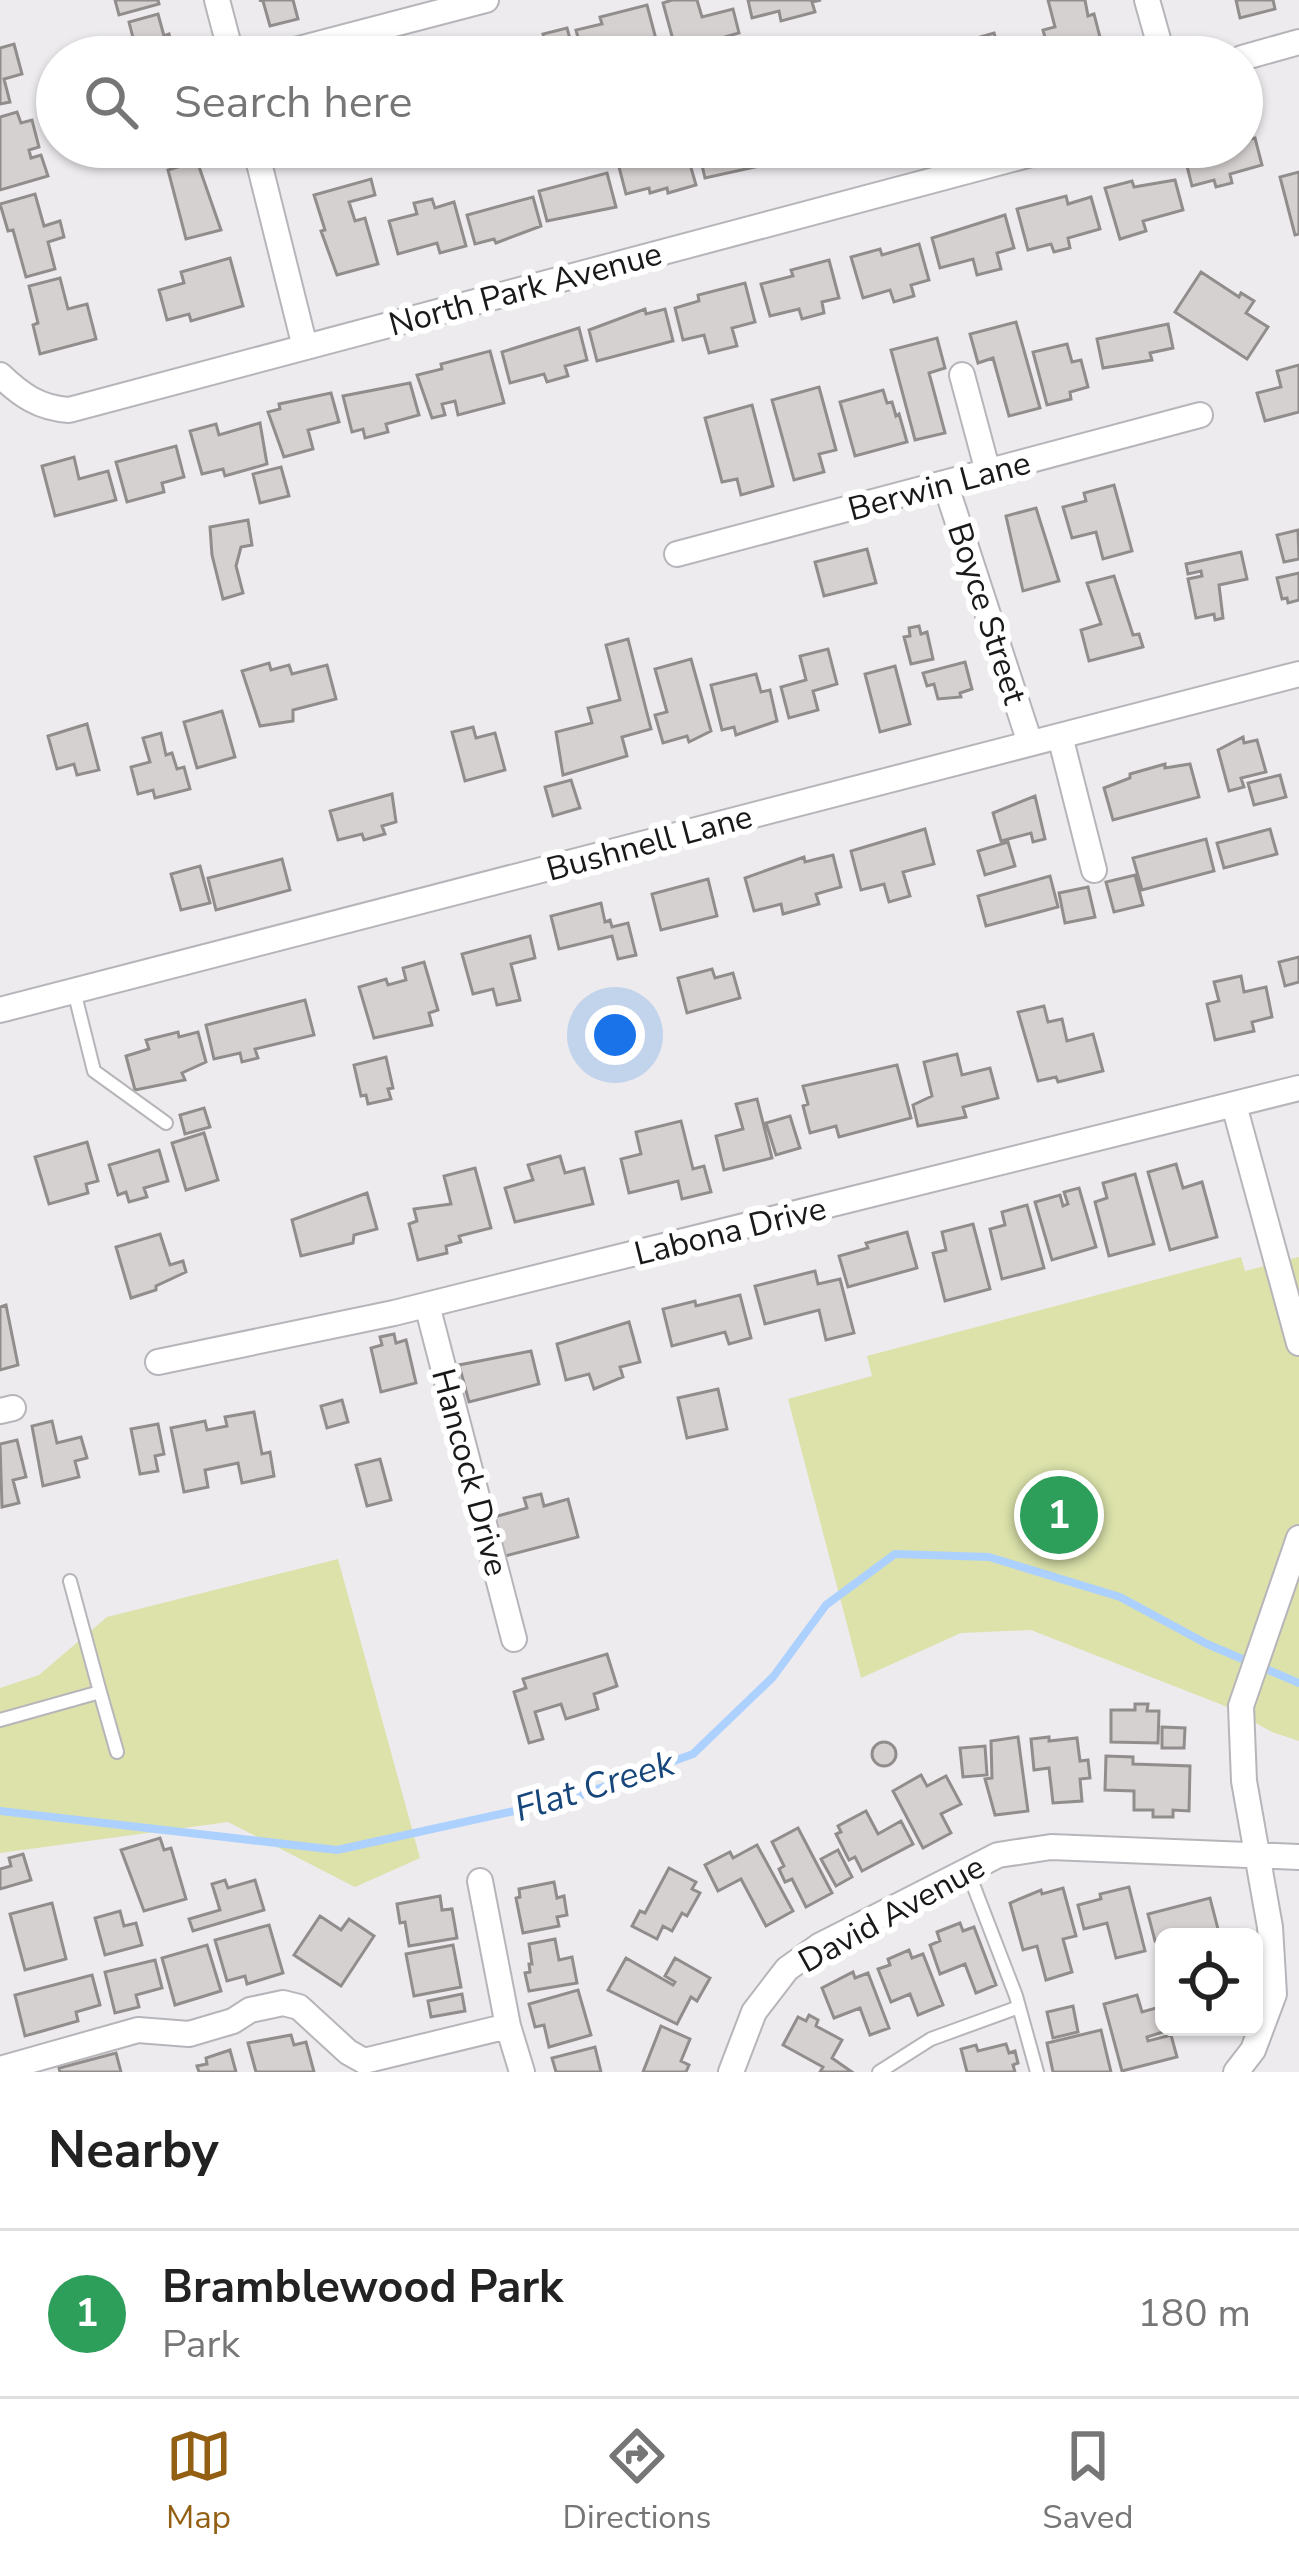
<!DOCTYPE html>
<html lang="en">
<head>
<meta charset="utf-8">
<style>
	body { margin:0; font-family:"Nunito Sans",sans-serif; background:#f2f2f2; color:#222 }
	.controls { position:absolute; right:36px; bottom:36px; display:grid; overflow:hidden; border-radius:18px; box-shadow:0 3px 9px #0004 }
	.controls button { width:108px; height:108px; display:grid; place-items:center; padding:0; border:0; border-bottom:3px solid #e0e0e0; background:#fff; color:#222; font:60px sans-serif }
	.you { position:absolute; left:615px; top:1035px; width:42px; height:42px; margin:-30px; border:9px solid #fff; border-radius:50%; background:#1a73e8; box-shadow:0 0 0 18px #1a73e833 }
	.badge { display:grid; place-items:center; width:78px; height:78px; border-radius:50%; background:#935f13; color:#fff; font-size:39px; font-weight:700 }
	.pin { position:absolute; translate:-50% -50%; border:6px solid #fff; box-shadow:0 3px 12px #0006 }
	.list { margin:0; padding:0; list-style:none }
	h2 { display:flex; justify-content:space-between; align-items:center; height:156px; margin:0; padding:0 48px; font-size:51px }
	h2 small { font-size:39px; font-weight:400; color:#767676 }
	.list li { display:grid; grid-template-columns:78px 1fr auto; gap:36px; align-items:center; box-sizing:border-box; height:168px; padding:0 48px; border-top:3px solid #e0e0e0 }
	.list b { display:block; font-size:45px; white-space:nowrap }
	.list p { margin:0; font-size:39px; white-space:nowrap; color:#767676 }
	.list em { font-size:39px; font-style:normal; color:#767676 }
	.icon { flex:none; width:66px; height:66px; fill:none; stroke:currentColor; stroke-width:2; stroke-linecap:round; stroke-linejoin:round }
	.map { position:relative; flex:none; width:1299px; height:2072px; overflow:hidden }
	.search { position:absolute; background:#fff; box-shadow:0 3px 9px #0004; left:36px; right:36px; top:36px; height:132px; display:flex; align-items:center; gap:30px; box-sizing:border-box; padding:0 42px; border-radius:66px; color:#767676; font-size:45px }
	.sheet { height:324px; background:#fff }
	nav { display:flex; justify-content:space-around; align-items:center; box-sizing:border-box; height:168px; border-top:3px solid #e0e0e0; background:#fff; font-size:33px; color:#767676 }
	nav a { display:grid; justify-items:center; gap:6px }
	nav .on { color:#935f13 }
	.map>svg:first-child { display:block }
	.green { fill:#dce2aa }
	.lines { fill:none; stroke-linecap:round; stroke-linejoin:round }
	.stream { stroke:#add1fe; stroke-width:8 }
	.building { fill:#d6d1d1; stroke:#928d8d; stroke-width:3 }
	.lane-casing { stroke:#b7b5b9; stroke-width:16 }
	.street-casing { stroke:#b7b5b9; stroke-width:28 }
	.lane { stroke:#fff; stroke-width:12 }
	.street { stroke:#fff; stroke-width:24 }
	.labels { text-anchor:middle; stroke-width:12; stroke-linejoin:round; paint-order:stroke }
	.street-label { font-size:33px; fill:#19191a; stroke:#fff }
	.water-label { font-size:36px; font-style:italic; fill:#17467b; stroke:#fff }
</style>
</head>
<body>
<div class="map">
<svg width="1299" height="2072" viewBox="0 0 1299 2072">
	<rect width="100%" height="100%" fill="#edebee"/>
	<path class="green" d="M1241,1257L1245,1271L1299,1257V1741L1272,1732L1225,1706L1031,1630L961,1633L861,1678L788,1399L872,1376L867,1356Z
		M338,1559L420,1858L355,1887L228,1822L0,1853V1688L39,1675L107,1617Z"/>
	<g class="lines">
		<path class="stream" d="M0,1811L337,1850L573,1798L693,1754L773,1677L826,1605L895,1554L989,1557L1120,1597L1207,1644L1299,1683"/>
	</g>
	<path class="building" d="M115,0H158L159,4L119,15Z
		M259,0H293L298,19L270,26L263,1Z
		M672,0H697L702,17L733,9L739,33L707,42L710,54L684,57L682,49L676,51L663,3Z
		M748,0H821L812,2L815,12L781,21L779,11L752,18Z
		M1048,0H1085L1088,16L1094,14L1103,49L1097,51L1099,57H1050L1043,30L1055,27Z
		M1236,0H1273L1275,9L1240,18Z
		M647,5L657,43L606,57H583L576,30L602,24L600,17Z
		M158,14L164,36L169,34L174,53L171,57H138L129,22Z
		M567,28L575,57H506L546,43L543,34Z
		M994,33L999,50L1020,44L1024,57H977L985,54L980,37Z
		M14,44L22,74L4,79L10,102L0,104V48Z
		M17,112L21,123L32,120L39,147L29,150L31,158L41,155L48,176L0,190V117Z
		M1255,138L1262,165L1230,174L1232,183L1216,187L1214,180L1192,186L1184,154L1210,147H1242V141Z
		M153,147H200L201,152L157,164Z
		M300,147H331L334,158L305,165Z
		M657,147H685L696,185L668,193L667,188L650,193L649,188L626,194L618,163L658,151Z
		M779,147L782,161L705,178L698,148Z
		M197,161L221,230L186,239L168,170Z
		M1299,172V234L1295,235L1280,177Z
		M607,173L616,207L547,221L539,191Z
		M371,179L375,195L349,202L355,221L365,218L378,264L337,275L321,231L325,230L314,195Z
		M1175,180L1183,210L1143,221L1146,231L1120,239L1105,188L1132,181L1134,187Z
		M35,194L44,226L60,221L64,237L48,242L55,269L26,277L13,230L8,231L0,204Z
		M1066,196L1068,204L1091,197L1100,229L1068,238L1070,248L1054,252L1051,244L1028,250L1017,209Z
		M533,197L541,226L496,243L494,239L475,244L467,215Z
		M432,199L435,208L454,202L466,246L440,253L437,243L398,254L389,221L417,214L414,203Z
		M1005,215L1014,248L997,253L1001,269L977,275L973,259L940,268L932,238Z
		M919,244L929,280L911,285L914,296L894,302L890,290L863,298L851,257L880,249L882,255Z
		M230,258L243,306L191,321L189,314L167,320L159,290L184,283L181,272Z
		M829,260L839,298L822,302L824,313L802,319L799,309L770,316L761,284L793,276L791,270Z
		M1201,272L1239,297L1241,293L1254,301L1246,313L1268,327L1247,359L1175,312Z
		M60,278L68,309L87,304L96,339L40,354L33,325L38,323L29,286Z
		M745,283L755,322L732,328L737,346L709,353L704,335L683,340L675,308L699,301L698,295Z
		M645,309L646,314L665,309L673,341L597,361L589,330Z
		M1016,322L1040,408L1009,416L993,358L978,363L970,334Z
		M1168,324L1173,348L1150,353L1152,360L1103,368L1097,339Z
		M579,328L587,360L565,366L568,376L547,382L544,374L510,383L502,352Z
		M937,338L945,368L929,373L945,433L915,440L891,350Z
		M1067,344L1072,362L1081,360L1088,387L1070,392L1071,399L1047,405L1033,352Z
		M490,351L504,403L458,415L455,401L442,404L445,415L432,418L417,375L442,369L441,364Z
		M1299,365V412L1265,421L1257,393L1281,387L1277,371Z
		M410,383L419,415L386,424L388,432L365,438L363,429L352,432L343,396Z
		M819,387L836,450L819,454L824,472L794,480L772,400Z
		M883,390L887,403L892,402L896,416L899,414L907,442L855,456L840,402Z
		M331,393L339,422L308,430L313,449L284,457L268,412L280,409L279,404Z
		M752,405L773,486L741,495L737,479L722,482L705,418Z
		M260,423L267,464L225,476L223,469L202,474L190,431L216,424L219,435Z
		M176,446L184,477L162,483L164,492L127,502L116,462Z
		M74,457L79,479L108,471L116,500L55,516L42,466Z
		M281,467L289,496L260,503L253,474Z
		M1114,485L1132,551L1103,559L1096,532L1072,538L1063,507L1086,501L1084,493Z
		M1036,508L1059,581L1023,591L1006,516Z
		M248,520L252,545L241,547L236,566L243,593L223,599L212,555L210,527Z
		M1298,530L1299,559L1284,562L1277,535Z
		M867,549L876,583L824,596L815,562Z
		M1241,552L1247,579L1219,585L1223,618L1215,620L1214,614L1196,618L1188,579L1202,576L1201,571L1188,574L1186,564Z
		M1299,573V600L1288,603L1287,598L1282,599L1277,578Z
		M1114,576L1133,635L1139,634L1143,647L1089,661L1081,630L1101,624L1087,583Z
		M919,626L921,634L927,632L933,659L911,664L904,637L910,636L909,628Z
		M628,639L651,729L622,737L627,756L563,775L556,732L592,723L588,708L620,700L606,645Z
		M828,649L837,684L813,691L818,710L789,718L781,687L806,680L800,656Z
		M691,659L711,731L689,742L687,736L663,743L655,715L667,712L655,669Z
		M965,662L972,689L960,693L961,697L938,699L934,684L927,686L923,673Z
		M269,663L271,670L289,665L292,674L327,665L336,699L293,710V721L260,726L242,671Z
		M895,666L910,724L880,732L865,674Z
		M756,674L761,692L770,690L777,721L736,735L734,727L722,730L711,685Z
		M222,711L235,757L197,768L184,722Z
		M87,724L99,770L77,775L74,764L57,769L48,736Z
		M473,727L476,738L495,733L505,770L465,781L452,732Z
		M161,733L166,755L172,753L177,769L184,767L190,789L155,798L153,790L138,794L131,767L150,762L143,738Z
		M1243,737L1244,743L1257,740L1266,772L1241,778L1244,787L1229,791L1218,750Z
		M1165,764V768L1190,764L1199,797L1113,820L1104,788L1130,778V774Z
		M1280,775L1286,797L1254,805L1248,783Z
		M571,780L580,808L553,816L545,787Z
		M392,794L396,822L382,826L385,834L364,840L362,834L338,840L330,811Z
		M1035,796L1045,839L1033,842L1031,833L1001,841L993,813Z
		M925,829L934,864L903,872L910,896L889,902L884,884L861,890L851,851Z
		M1270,829L1277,854L1224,868L1217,843Z
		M1206,839L1214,871L1142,890L1133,858Z
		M1008,842L1015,866L985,875L978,851Z
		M833,855L841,887L816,894L819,904L783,914L781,904L754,911L745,878L804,857L805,862Z
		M282,859L290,890L216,910L208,878Z
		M200,866L210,903L181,910L171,874Z
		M1135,875L1143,905L1114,912L1106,882Z
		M1050,876L1058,907L986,926L978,896Z
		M708,879L717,916L661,930L652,894Z
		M1088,887L1095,917L1065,923L1059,893Z
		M601,903L605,922L610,920L612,927L628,923L636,955L618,959L612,936L559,949L551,916Z
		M530,936L535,958L511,964L520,1000L497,1005L493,989L473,994L462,954Z
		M1299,957V982L1285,986L1279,962Z
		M424,962L438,1010L429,1013L432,1025L374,1038L359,987L386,979L388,985L406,980L403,968Z
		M712,969L715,978L733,973L740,998L687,1013L678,978Z
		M1241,976L1244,992L1266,987L1272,1017L1252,1022L1254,1031L1215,1040L1207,1004L1219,1001L1214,982Z
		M305,1000L314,1035L255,1049L258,1058L242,1062L240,1053L214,1059L206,1025Z
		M1044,1006L1048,1022L1062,1019L1067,1041L1093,1034L1103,1071L1058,1082L1056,1077L1038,1081L1018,1012Z
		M178,1032L179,1037L198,1032L206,1062L182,1073L185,1080L135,1090L126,1056L149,1049L146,1040Z
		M957,1054L962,1075L990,1068L998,1098L963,1107L966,1117L918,1126L913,1105L932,1096L924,1062Z
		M386,1057L393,1088L388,1089L391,1099L368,1104L366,1095L361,1096L354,1065Z
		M897,1065L911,1118L839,1137L836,1126L810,1133L803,1106L808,1104L803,1086Z
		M757,1099L772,1158L724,1170L716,1136L743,1129L736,1104Z
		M204,1108L210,1127L185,1134L180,1115Z
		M790,1116L800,1148L776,1155L766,1123Z
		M681,1121L693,1169L704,1166L711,1192L682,1199L678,1181L629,1193L621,1159L641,1154L636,1132Z
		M204,1133L218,1180L186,1190L172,1143Z
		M87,1142L98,1181L86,1184L88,1193L49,1204L35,1157Z
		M159,1150L168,1181L144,1188L147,1197L129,1202L126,1192L118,1195L109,1165Z
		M560,1156L565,1173L584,1168L593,1204L515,1222L505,1188L533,1180L528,1165Z
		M1176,1164L1183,1188L1202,1182L1217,1237L1170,1250L1148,1172Z
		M475,1168L491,1228L459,1236L461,1242L446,1246L447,1253L418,1260L409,1224L417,1221L414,1209L451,1204L444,1176Z
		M1135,1174L1154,1244L1109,1256L1095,1202L1107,1198L1103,1183Z
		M1079,1188L1096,1247L1052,1260L1035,1202L1060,1195L1063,1206L1068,1204L1064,1192Z
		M367,1193L377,1229L354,1235L353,1243L301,1256L292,1220Z
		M1027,1205L1044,1268L1002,1279L990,1229L1005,1225L1002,1212Z
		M973,1224L990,1289L945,1301L933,1253L946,1250L942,1232Z
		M907,1232L917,1268L848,1287L839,1256L868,1248L866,1243Z
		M160,1234L170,1265L183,1261L186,1272L156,1286V1290L131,1298L116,1247Z
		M815,1271L818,1284L840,1279L854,1333L826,1340L819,1310L765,1324L755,1286Z
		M740,1295L751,1338L729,1344L725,1332L672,1346L663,1309L695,1301L696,1306Z
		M6,1305L18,1365L0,1370V1307Z
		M629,1322L640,1362L620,1367L623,1377L594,1389L589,1374L566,1380L557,1344Z
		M394,1334L396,1343L406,1340L416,1383L381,1392L371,1348L382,1345L380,1337Z
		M531,1351L539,1384L469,1402L459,1365Z
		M718,1389L727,1429L687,1438L678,1398Z
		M342,1400L348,1422L327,1428L321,1406Z
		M254,1412L262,1454L270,1452L274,1476L242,1483L238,1463L205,1470L208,1487L184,1492L171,1428L205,1421L207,1430L227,1426L225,1417Z
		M52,1421L57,1443L81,1437L87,1458L75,1461L79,1477L43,1486L32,1426Z
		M158,1424L164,1454L155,1456L158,1471L140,1474L131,1429Z
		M17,1440L26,1477L13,1480L19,1503L2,1507L0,1444Z
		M380,1459L391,1500L367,1506L356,1465Z
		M541,1494L544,1506L568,1499L578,1537L505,1556L494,1517L527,1508L524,1498Z
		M607,1654L617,1686L594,1694L598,1709L566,1719L561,1704L535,1712L543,1739L529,1743L514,1692L526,1688L523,1679Z
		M1135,1704H1148L1147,1711H1159L1158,1743L1111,1742V1710H1135Z
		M1162,1727L1185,1728L1184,1748H1162Z
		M1018,1737L1028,1811L995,1815L985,1779L992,1778L991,1741Z
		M1049,1737V1741L1077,1738L1080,1761L1088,1760L1090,1778L1080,1779L1082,1801L1053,1803L1049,1768L1034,1770L1031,1739Z
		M872 1754a12 12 0 1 1 24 0a12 12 0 1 1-24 0Z
		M985,1746L987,1775L963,1777L960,1748Z
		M1106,1756L1133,1757V1764L1190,1766L1189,1811L1173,1810V1817H1153V1810H1134V1791L1105,1790Z
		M921,1775L927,1786L946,1776L961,1804L941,1814L951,1833L923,1848L893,1791Z
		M866,1811L878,1834L901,1821L913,1844L862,1871L855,1857L849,1860L836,1834L841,1832L838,1826Z
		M798,1828L832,1893L806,1907L792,1879L785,1882L779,1869L784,1866L772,1842Z
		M160,1838L164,1850L171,1848L186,1899L144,1911L121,1850Z
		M757,1845L793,1911L766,1926L741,1879L718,1891L705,1865L730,1852L733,1858Z
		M838,1850L852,1877L836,1886L821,1859Z
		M23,1854L31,1880L0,1889V1869L11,1866L9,1858Z
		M669,1868L696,1882L692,1889L700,1893L687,1916L682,1913L672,1931L663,1926L657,1939L632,1926L640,1911L645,1913Z
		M225,1880L228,1888L255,1880L264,1910L193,1931L189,1919L220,1910L212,1884Z
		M554,1882L557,1898L564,1896L567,1915L557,1917L559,1926L523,1933L516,1898L520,1897L519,1889Z
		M1129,1887L1145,1951L1116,1958L1107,1923L1084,1929L1078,1905L1101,1899L1100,1894Z
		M1063,1888L1076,1936L1063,1939L1072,1972L1046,1980L1037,1946L1023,1950L1010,1903L1041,1890L1042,1894Z
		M440,1896L442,1910L452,1909L457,1938L409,1946L405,1922L400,1923L397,1904Z
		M1210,1898L1220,1937H1164L1155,1941L1148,1914Z
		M52,1903L66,1959L25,1970L10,1914Z
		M120,1911L124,1926L136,1923L142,1945L105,1955L95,1918Z
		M320,1916L341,1930L349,1919L374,1936L341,1986L294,1955Z
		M960,1923L963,1931L974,1927L996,1985L976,1993L965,1964L940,1974L930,1945L940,1941L937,1932Z
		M269,1925L283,1973L247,1984L245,1976L227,1981L215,1940Z
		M555,1939L559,1960L572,1957L577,1983L529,1991L525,1973L530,1972L529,1964H532L529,1944Z
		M207,1945L221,1991L175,2005L162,1958Z
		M453,1945L461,1987L414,1996L406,1954Z
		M909,1950L912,1958L923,1954L943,2005L918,2015L910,1994L891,2002L878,1969L890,1965L888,1959Z
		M626,1958L673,1985L675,1982L665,1976L675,1958L710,1978L697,2001L691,1997L677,2024L608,1990Z
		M155,1960L162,1988L136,1995L139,2007L115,2013L105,1972Z
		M853,1972L855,1978L868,1973L889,2028L870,2035L860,2008L834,2018L822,1988Z
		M92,1975L100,2005L76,2012L78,2021L25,2036L15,1995Z
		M578,1990L591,2035L549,2047L544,2025L535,2027L529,2004Z
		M462,1994L465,2011L431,2017L428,2001Z
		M1137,1995L1142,2012L1156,2008L1163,2032L1147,2037L1148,2041L1171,2035L1177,2057L1122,2071L1104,2004Z
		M1073,2006L1078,2032L1053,2038L1047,2012Z
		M809,2015L818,2020L816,2026L842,2040L832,2058L852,2072H820L823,2067L783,2045L798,2017L806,2021Z
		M661,2026L690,2039L681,2061L689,2065L686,2072H643Z
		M1101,2030L1111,2072H1053L1047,2043Z
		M291,2035L294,2045L306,2042L314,2072H256L248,2043Z
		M1006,2044L1009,2053L1015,2051L1018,2063L1013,2065L1015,2072H967L961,2049L976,2045L978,2051Z
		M595,2047L601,2072H556L552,2058Z
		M230,2050L236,2072H199L197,2066L207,2064L206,2058Z
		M116,2053L121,2072H60L59,2068Z"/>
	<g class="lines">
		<defs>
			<path id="lane" d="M74,991L94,1071L166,1123
				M100,1692L117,1752
				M0,1720L100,1692L70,1581
				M967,1869L1016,1996L1037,2072
				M879,2072L931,2039L1019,2007"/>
			<path id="street" d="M217,0L232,57
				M1147,0L1163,57
				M268,57L486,0
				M1242,58L1299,42
				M255,147L305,347
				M0,375C21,395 39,408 69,410L1058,147
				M962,375L988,472
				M945,483L1030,743
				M677,554L1200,415
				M1060,736L1094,870
				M0,1010L1299,674
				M1234,1105L1299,1343
				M427,1305L514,1639
				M158,1362L394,1313L1299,1088
				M0,1411L13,1408
				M480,1881L508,2026
				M0,2069L138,2030L189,2034L233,2021L250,2010L283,2003L299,2007L348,2052L364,2061L508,2026L522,2072
				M731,2072L754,2012L787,1969L819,1946L998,1855L1051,1847L1299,1857
				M1236,2072L1253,2050L1274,1994L1270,1927L1244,1781L1241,1706L1299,1538"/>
		</defs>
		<use href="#lane" class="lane-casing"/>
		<use href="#street" class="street-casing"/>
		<use href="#lane" class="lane"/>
		<use href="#street" class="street"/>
	</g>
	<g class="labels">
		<g class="street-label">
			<text transform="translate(525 288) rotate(-15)" y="12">North Park Avenue</text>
			<text transform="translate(939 485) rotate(-15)" y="12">Berwin Lane</text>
			<text transform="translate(988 613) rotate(72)" y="12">Boyce Street</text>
			<text transform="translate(649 842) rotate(-15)" y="12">Bushnell Lane</text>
			<text transform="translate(730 1230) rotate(-14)" y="12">Labona Drive</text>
			<text transform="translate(471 1472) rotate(75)" y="12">Hancock Drive</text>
			<text transform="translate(891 1913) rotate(-29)" y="12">David Avenue</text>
		</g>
		<g class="water-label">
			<text transform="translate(594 1785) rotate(-17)" y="13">Flat Creek</text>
		</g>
	</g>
</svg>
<div class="controls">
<button><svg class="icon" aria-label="locate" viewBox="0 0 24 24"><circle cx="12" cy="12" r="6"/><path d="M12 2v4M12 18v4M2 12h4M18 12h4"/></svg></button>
</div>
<div class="you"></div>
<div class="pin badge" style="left:1059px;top:1515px;background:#2e9e5b">1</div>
<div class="search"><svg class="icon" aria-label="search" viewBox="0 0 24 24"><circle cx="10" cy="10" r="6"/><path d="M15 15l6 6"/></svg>Search here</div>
</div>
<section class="sheet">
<h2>Nearby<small></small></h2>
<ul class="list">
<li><span class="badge" style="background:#2e9e5b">1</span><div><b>Bramblewood Park</b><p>Park</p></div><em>180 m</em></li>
</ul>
</section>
<nav>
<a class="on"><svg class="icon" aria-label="map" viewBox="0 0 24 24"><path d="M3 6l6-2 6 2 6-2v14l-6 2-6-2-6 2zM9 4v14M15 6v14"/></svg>Map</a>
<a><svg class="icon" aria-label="directions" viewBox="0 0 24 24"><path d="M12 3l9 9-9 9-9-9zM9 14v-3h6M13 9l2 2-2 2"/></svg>Directions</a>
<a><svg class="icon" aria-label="saved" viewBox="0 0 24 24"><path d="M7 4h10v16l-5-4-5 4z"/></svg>Saved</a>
</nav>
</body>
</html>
